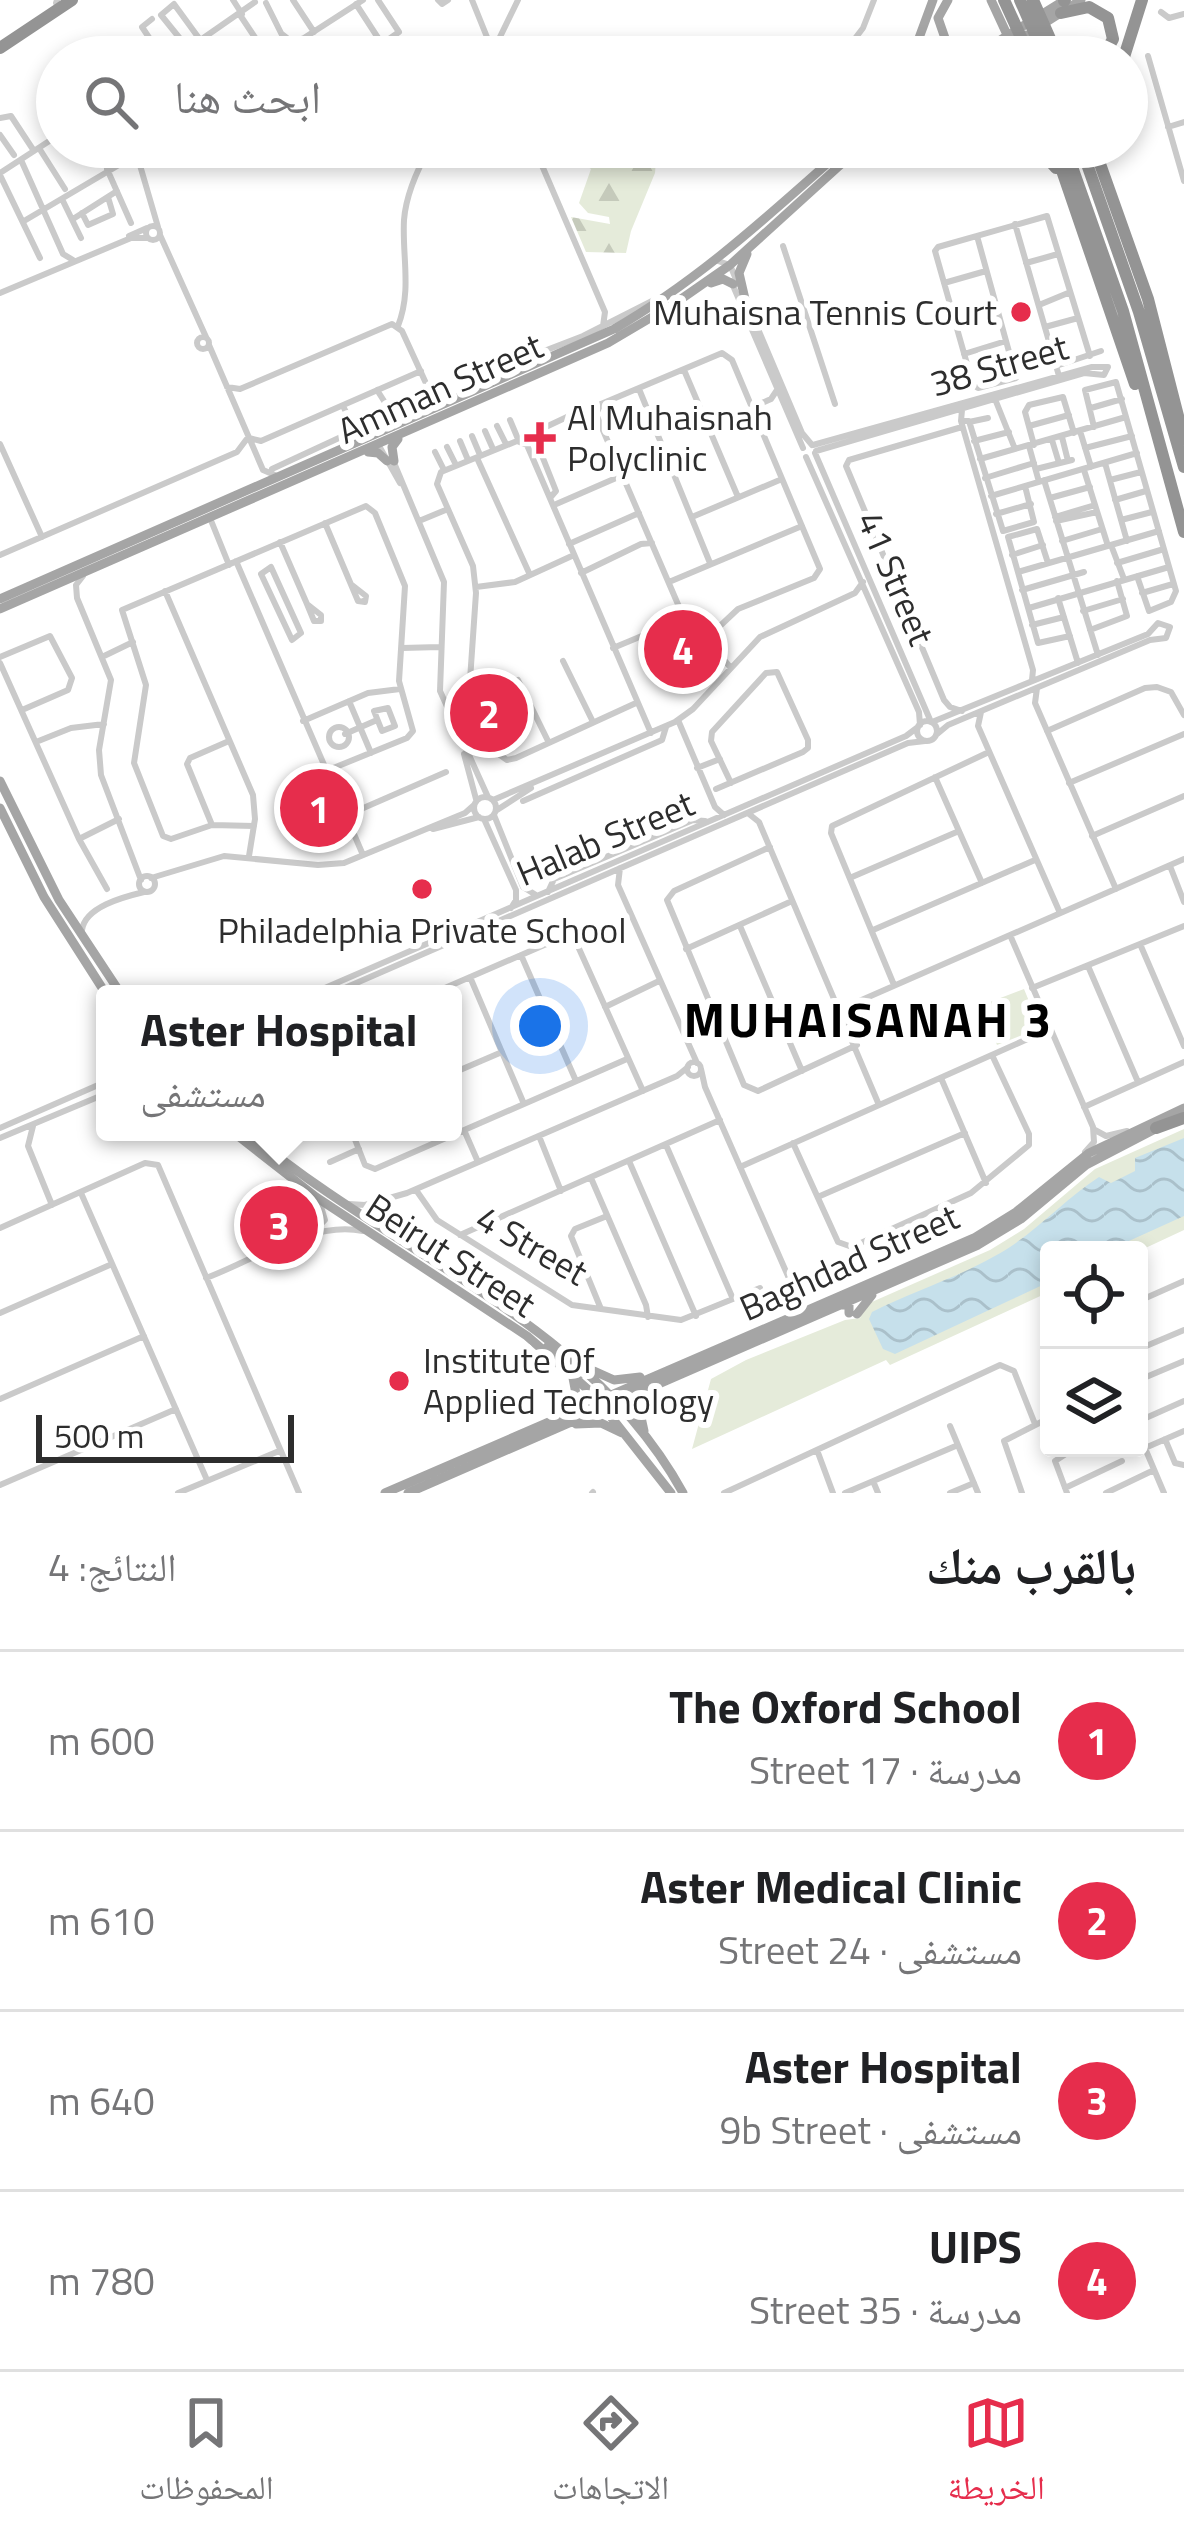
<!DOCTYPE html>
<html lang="ar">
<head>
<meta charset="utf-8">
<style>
	body { margin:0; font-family:"Titillium Web","Noto Naskh Arabic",sans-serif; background:#f2f2f2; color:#202124; direction:rtl }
	.controls { position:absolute; right:36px; bottom:36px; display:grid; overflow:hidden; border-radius:12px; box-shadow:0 6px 18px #0003 }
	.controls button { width:108px; height:108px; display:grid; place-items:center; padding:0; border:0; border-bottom:3px solid #e0e0e0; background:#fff; color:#202124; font:60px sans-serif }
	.scale { position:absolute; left:36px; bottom:30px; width:258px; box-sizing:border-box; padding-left:12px; border:6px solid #2d2d2d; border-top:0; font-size:33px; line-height:42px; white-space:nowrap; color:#2d2d2d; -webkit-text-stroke:9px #fff; paint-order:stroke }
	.you { position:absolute; left:540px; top:1026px; width:42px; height:42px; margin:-30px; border:9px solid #fff; border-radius:50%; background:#1a73e8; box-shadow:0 0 0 18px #1a73e833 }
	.badge { display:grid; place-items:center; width:78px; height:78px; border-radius:50%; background:#e62d4c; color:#fff; font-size:39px; font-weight:700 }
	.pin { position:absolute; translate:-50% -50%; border:6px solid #fff; box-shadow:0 3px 12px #0006 }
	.popup { position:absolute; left:96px; top:985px; width:366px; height:156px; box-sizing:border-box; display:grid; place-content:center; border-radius:12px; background:#fff; filter:drop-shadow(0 3px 9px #0005); font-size:39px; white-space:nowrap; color:#757577 }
	.popup b { font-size:45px; color:#202124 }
	.popup::after { content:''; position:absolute; left:50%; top:100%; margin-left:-24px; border:24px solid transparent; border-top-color:#fff }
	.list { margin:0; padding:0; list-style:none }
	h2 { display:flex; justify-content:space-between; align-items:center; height:156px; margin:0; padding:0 48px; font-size:51px }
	h2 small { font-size:39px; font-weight:400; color:#757577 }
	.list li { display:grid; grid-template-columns:78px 1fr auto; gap:36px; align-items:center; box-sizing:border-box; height:180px; padding:0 48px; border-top:3px solid #e0e0e0 }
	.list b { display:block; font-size:45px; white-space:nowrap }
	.list p { margin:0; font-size:39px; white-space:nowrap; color:#757577 }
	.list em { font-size:39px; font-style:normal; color:#757577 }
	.icon { flex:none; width:66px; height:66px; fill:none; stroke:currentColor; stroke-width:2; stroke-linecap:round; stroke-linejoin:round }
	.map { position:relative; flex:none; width:1184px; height:1493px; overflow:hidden; direction:ltr }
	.search { position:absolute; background:#fff; box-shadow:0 6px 18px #0003; left:36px; right:36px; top:36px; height:132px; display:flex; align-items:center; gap:30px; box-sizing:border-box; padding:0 42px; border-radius:66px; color:#757577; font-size:45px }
	.sheet { height:876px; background:#fff }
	nav { display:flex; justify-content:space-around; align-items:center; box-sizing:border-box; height:168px; border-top:3px solid #e0e0e0; background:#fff; font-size:33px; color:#757577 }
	nav a { display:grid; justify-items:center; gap:6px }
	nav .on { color:#e62d4c }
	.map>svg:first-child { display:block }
	.forest { fill:url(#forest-firs) }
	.park { fill:#e5ebda }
	.water { fill:url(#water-waves) }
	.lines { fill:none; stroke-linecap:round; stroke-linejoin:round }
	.minor { stroke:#cacaca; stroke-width:6 }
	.major { stroke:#a5a5a5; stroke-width:9 }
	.highway { stroke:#949494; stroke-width:12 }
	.poi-dot { fill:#e62d4c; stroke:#fff; stroke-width:4.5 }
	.labels { text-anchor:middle; stroke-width:12; stroke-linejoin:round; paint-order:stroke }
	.poi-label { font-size:36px; fill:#2d2d2d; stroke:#fff; text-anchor:start }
	.street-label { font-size:36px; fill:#2d2d2d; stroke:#fff }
	.district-label { font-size:48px; font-weight:bold; letter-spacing:3px; fill:#000; stroke:#fff }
</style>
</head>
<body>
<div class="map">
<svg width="1184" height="1493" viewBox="0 0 1184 1493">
	<defs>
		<pattern id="forest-firs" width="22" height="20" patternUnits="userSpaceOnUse" patternTransform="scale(3)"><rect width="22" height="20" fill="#e5ebda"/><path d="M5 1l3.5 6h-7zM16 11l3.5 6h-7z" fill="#c5cabb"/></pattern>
		<pattern id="water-waves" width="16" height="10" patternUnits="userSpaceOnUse" patternTransform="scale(3)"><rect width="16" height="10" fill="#c6e0eb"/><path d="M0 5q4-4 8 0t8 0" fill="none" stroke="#aac0ca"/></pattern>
	</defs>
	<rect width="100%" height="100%" fill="#fff"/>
	<path class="forest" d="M599,147H657L655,173L631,231L626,253L586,252L571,217L610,224L609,217L588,213L579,203L591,169L588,167L594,164Z"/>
	<path class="park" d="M1024,989L1040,1028L997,1045L982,1005Z
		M1184,1129V1230L1139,1251L1049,1250V1292L890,1365L886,1360L692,1449L711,1379L746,1360L845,1320L860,1318L865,1305L990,1250L1024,1229L1095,1169Z"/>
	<path class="water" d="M1184,1138V1216L1109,1250H1049V1282L895,1354L883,1349L869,1319L872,1312C911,1292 954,1279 993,1257C1033,1236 1062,1201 1099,1177L1111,1183L1135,1171V1158Z"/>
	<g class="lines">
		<path class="minor" d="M233,0L242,14
			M293,0L314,32
			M438,0L442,4L448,0
			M472,0L495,57
			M56,3L57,0
			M266,3L283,37
			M356,4L382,44L399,32L378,0
			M1161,12L1169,18L1184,14
			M240,15L268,57
			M152,19L142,27L162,57
			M282,34L296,45L291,53L285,48L291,41
			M182,41L161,15L174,4L201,41
			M199,42L209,57
			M293,42L304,38L363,0
			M100,53L103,57
			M1148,56L1184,181
			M176,57L255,2
			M277,57L285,48
			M501,57L498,41L518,0
			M841,57L863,28L874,0
			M53,85L57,95
			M0,118L11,116L34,151
			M1168,127L1184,122
			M0,135L14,155
			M96,147L109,167
			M131,147L137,152L132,159L125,154Z
			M534,147L605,312L603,326
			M39,148L65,189
			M137,155L158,227
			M21,160L63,254L73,260
			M107,169L131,223
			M0,173L57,136
			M0,175L40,258
			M62,199L81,238
			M82,213L88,225L113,214L108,197
			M73,219L117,191
			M24,221L129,159
			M1015,224L1059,376
			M146 233a7 7 0 1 1 14 0a7 7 0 1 1-14 0Z
			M160,235L206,337
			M129,236L147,228
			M977,236L1016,377
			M783,246L835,404
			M718,261L730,265L738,284
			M1026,263L1058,254
			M731,281L803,448
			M944,283L986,271
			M0,293L131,238H148
			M744,296L802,433L812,445
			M1039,305L1068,293
			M954,319L996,307
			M398,326C412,290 402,257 404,220C406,194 417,170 430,147
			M1045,327L1078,318
			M197 343a6 6 0 1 1 12 0a6 6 0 1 1-12 0Z
			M209,345L263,470L277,476
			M964,354L1006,341
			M1010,357L1050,346
			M1056,366L1101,351
			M684,370L738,497
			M1016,378L978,388L973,385L935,251L938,247L1047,216L1090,356
			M480,386L492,371L583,336L654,300
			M227,387L240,389L392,324L402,331L430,392L431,402L425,410
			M639,389L710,563
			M377,390L393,415L420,406
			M995,399L1015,449
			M343,406L355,430
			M751,408L771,399L777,390
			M1091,408L1122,399
			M962,410L961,421L1033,670L1032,680
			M510,420L518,439
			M961,421H969L1003,531L1034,522L1025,486
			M969,422L988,418
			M497,426L506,444
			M1029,426L1069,415
			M1094,427L1085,390L1116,382L1176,591L1171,602L1149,611L1137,576
			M485,431L493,449
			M1080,431L1091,467
			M472,436L480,455
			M1062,437L1068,461
			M249,438L261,441L421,371
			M1052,440L1059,463
			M460,441L468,460
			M974,441L1009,432
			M0,444L42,537
			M378,444L400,483
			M813,445L1092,367H1108L1104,375L1084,373L816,451
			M1034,445L1025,412L1029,405L1063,397L1074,433
			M1029,446L1039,482
			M447,447L456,465
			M1085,448L1132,436
			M435,452L444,470
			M815,453L931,722
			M806,457L919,712L920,725
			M392,458L444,582L440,691L488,797
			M477,458L530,575
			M980,459L1126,417
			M1105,463L1127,541
			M272,469L341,437L351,425
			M1036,469L1072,460
			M1084,470L1108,546
			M985,478L1034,463
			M1044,480L1098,655
			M1110,480L1141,472
			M991,496L1137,453
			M550,498L556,491L533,433L584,409L596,410
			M1050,498L1090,487
			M1115,500L1146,491
			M554,505L623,475
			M996,514L1031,504
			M692,517L782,479
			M1055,517L1095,505
			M210,518L229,565
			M1121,520L1152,512
			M419,521L448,509
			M1056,521L1097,512
			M325,523L358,601L365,602L366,596L352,585
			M1062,541L1102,529
			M280,542L307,604
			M569,544L639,513
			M1111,545L1124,579
			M0,555L237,452L246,440
			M1012,555L1043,545
			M236,561L363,855
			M1048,563L1037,529L1008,537L1038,643L1070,636
			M1117,563L1164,549
			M271,567L301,633L292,640L261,574Z
			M1018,572L1159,531
			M581,573L641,544L652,543
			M83,576L76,585L77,598L111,680L99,750L101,775L141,880
			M669,582L802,526
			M476,587L515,582L574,555
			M1022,590L1084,572
			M165,591L253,795L255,819L249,856
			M1142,593L1173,584
			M1058,598L1078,663
			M307,604L321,615V621H314Z
			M1029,608L1169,567
			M1083,611L1123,599
			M1032,625L1064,617
			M1090,630L1127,616L1117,581
			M705,640L738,609L814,578L820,569L732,360L722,353L601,404L596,414L680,609L731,668
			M402,648L440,647
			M613,648L685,618
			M0,657L50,636L72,678L68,690L22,710
			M102,657L133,642
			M563,661L593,722
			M0,663L79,839L107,889
			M518,680L548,741
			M1037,688L1035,703L1116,889
			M349,701L371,753
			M636,703L516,758L507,760L500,755L470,680L476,593L473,566L437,484L441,472L517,441L527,445L651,733
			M388,708L395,726L382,731L374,711Z
			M962,711L950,707L944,700L846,466L849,460L962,427
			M981,712L978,726L1060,913
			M678,720L715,807L724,815
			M303,721L368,693L400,689
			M917 731a10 10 0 1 1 20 0a10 10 0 1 1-20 0Z
			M932,722L1148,634L1158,623L1170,627L1166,638L1150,640L948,725L936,735
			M329 737a10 10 0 1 1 20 0a10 10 0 1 1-20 0Z
			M1047,731L1145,688L1157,687L1171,692L1184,715
			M345,734L377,720
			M36,742L71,728L104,724
			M464,754L476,799
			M697,768L720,759
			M935,777L982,883
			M1069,783L1184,734
			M716,789L803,752L808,748V740L777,672L766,673L712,732L711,741L731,783
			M474 808a11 11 0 1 1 22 0a11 11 0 1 1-22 0Z
			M493,800L675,722L693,709L760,637L855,593L863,582
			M523,801L662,740L666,727
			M497,810L531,788
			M749,814L759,822L879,1105
			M494,815L523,887L536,895
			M345,816L446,772
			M484,819L516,890V900L511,908
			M212,825L187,764L190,758L229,741
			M254,826L212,825L171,839L163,836L134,763L146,685L122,610L366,506L375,513L405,586L399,681L413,731L407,738L326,771
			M433,829L479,817
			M1092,836L1184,796
			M79,839L119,819
			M770,847L674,891L667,900L744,1085L758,1091L857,1045
			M1170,866L1184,902
			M620,868L618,885L697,1063
			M139 884a8 8 0 1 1 16 0a8 8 0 1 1-16 0Z
			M852,877L959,831
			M151,878L224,856L318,865L344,863L465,813L474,805
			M548,892L554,879L693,820L705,821
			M740,926L802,1071
			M82,930C85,907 123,897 144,892
			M873,930L1035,860
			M572,933L643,1091
			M1010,935L1093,1127L1094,1142L1085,1152
			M1140,944L1184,1046
			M686,949L792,901
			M521,955L576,1081
			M1088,966L1138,1082
			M470,977L524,1104
			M894,985L831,833L832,826L989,752
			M1032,988L1184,926
			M311,994L906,736L918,727
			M331,994L908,743L925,741
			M431,994L588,926
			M605,1007L659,981
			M841,1009L1184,859
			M687 1069a7 7 0 1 1 14 0a7 7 0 1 1-14 0Z
			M701,1069L705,1087L795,1292L797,1304L791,1314
			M453,1073L502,1052
			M941,1078L986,1183
			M1084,1107L1184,1062
			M33,1126L28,1146L52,1205
			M0,1128L105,1082
			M464,1130L478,1162
			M1095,1130L1106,1136L1127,1131
			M352,1132L365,1165L375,1169L627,1059
			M539,1136L561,1191
			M0,1138L105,1094
			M793,1143L838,1242L852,1247L971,1193L1029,1145V1134L992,1055
			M666,1145L733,1299
			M629,1161L696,1316
			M330,1162L359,1149
			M740,1167L1050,1029
			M591,1178L646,1305L648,1317
			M416,1190L437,1220L572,1305L681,1320L760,1288
			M81,1193L207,1480
			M820,1196L965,1133
			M349,1204L365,1205L407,1193L677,1076L688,1067
			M383,1227L379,1214L388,1204
			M0,1228L145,1163L158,1165L299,1493
			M314,1231L325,1220L320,1203
			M460,1235L720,1120
			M206,1278C253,1261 311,1220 363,1231
			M1139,1301L1184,1281
			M601,1309L571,1236L575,1229L607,1216
			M0,1313L112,1264
			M1139,1349L1184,1330
			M1139,1380L1184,1361
			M0,1399L144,1336
			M1139,1421L1184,1401
			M950,1426L978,1493
			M1139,1434L1164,1493
			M1165,1439L1175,1463L1184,1465
			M1145,1448L1184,1431
			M817,1450L833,1493
			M873,1481L878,1493
			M0,1485L176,1409
			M1065,1488L1122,1461
			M178,1493L279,1451
			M592,1493L593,1492
			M724,1493L1000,1365L1014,1371L1035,1424
			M845,1493L958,1445
			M950,1493L974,1483
			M1022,1493L1004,1441L1049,1418
			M1067,1493L1055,1461L1075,1448
			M1106,1493L1154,1470"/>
		<path class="major" d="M948,0L938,18L946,41L961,50L982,48
			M991,0L1010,41
			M1040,26L1081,0
			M912,57L933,0
			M973,57L1065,0
			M989,57L1026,35
			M711,283L723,279L733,284
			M745,299L739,273L747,254
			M368,452L378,453L387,461
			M394,461L392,447L398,439
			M0,599L614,329C701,279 771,213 846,147
			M0,609L608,343L674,304L730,265L860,147
			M0,781L59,900L121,994
			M0,808L44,897L106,994
			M233,1132L316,1197L527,1336L593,1394L671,1493
			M248,1132C391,1255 589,1320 683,1493
			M840,1305H849V1313
			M857,1314L872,1295
			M548,1346L581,1374
			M594,1371L614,1380L640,1377
			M565,1410L576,1394L573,1378
			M576,1424L601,1423L622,1433
			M644,1431L639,1408L650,1392
			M385,1493L974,1238L1016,1212L1089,1153L1184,1108
			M408,1493L978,1245L1021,1219L1086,1165L1157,1128"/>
		<path class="highway" d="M1004,0L1030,57
			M1020,0L1045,57
			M1033,0L1058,57
			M1064,1L1065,0
			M1061,13L1089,7L1108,18L1113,39L1103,57
			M0,48L72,0
			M1014,50L1017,57
			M1124,57L1142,0
			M1037,147L1056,168
			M1054,147L1135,384
			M1065,147L1123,311L1184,532
			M1081,147L1139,312L1184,467
			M1094,147L1148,299L1184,439
			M1156,1128L1184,1118"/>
	</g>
	<g class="poi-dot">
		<circle cx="1021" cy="312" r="12"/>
		<path d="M534 420h12v12h12v12h-12v12h-12v-12h-12v-12h12z"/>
		<circle cx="422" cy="889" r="12"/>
		<circle cx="399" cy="1381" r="12"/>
	</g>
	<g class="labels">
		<g class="poi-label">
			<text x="997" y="325" text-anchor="end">Muhaisna Tennis Court</text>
			<text x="567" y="430">Al Muhaisnah<tspan x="567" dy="41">Polyclinic</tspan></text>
			<text x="422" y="943" text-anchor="middle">Philadelphia Private School</text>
			<text x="423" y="1373">Institute Of<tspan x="423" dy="41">Applied Technology</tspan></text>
		</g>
		<g class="street-label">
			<text transform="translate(999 365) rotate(-16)" y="13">38 Street</text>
			<text transform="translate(440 388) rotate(-24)" y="13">Amman Street</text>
			<text transform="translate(896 578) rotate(67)" y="13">41 Street</text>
			<text transform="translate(605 838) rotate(-23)" y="13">Halab Street</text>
			<text transform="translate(532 1245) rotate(30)" y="13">4 Street</text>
			<text transform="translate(451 1255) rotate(33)" y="13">Beirut Street</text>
			<text transform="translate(849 1262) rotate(-24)" y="13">Baghdad Street</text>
		</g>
		<g class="district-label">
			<text x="869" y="1037">MUHAISANAH 3</text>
		</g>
	</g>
</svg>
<div class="controls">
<button><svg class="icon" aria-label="locate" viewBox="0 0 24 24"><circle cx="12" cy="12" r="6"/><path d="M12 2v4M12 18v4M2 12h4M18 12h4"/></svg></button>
<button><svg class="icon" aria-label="layers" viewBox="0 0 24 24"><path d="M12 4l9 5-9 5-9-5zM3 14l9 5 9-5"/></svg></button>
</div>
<div class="scale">500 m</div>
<div class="you"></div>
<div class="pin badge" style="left:319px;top:808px">1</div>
<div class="pin badge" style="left:489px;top:713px">2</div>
<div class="pin badge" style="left:279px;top:1225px">3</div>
<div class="popup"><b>Aster Hospital</b>مستشفى</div>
<div class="pin badge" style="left:683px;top:649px">4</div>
<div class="search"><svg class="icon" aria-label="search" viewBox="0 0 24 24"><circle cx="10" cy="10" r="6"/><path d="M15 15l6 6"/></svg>ابحث هنا</div>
</div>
<section class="sheet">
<h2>بالقرب منك<small>النتائج: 4</small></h2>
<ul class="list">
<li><span class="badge">1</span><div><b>The Oxford School</b><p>مدرسة · 17 Street</p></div><em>600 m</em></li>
<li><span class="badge">2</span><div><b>Aster Medical Clinic</b><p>مستشفى · 24 Street</p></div><em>610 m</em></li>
<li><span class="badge">3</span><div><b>Aster Hospital</b><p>مستشفى · 9b Street</p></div><em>640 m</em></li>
<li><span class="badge">4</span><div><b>UIPS</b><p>مدرسة · 35 Street</p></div><em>780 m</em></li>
</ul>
</section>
<nav>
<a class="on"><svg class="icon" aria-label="map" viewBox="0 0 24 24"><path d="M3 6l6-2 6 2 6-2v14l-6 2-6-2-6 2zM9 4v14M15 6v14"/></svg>الخريطة</a>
<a><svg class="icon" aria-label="directions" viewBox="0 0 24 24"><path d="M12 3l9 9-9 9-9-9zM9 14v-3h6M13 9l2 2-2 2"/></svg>الاتجاهات</a>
<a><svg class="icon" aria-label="saved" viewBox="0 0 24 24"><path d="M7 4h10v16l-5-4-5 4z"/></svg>المحفوظات</a>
</nav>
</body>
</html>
